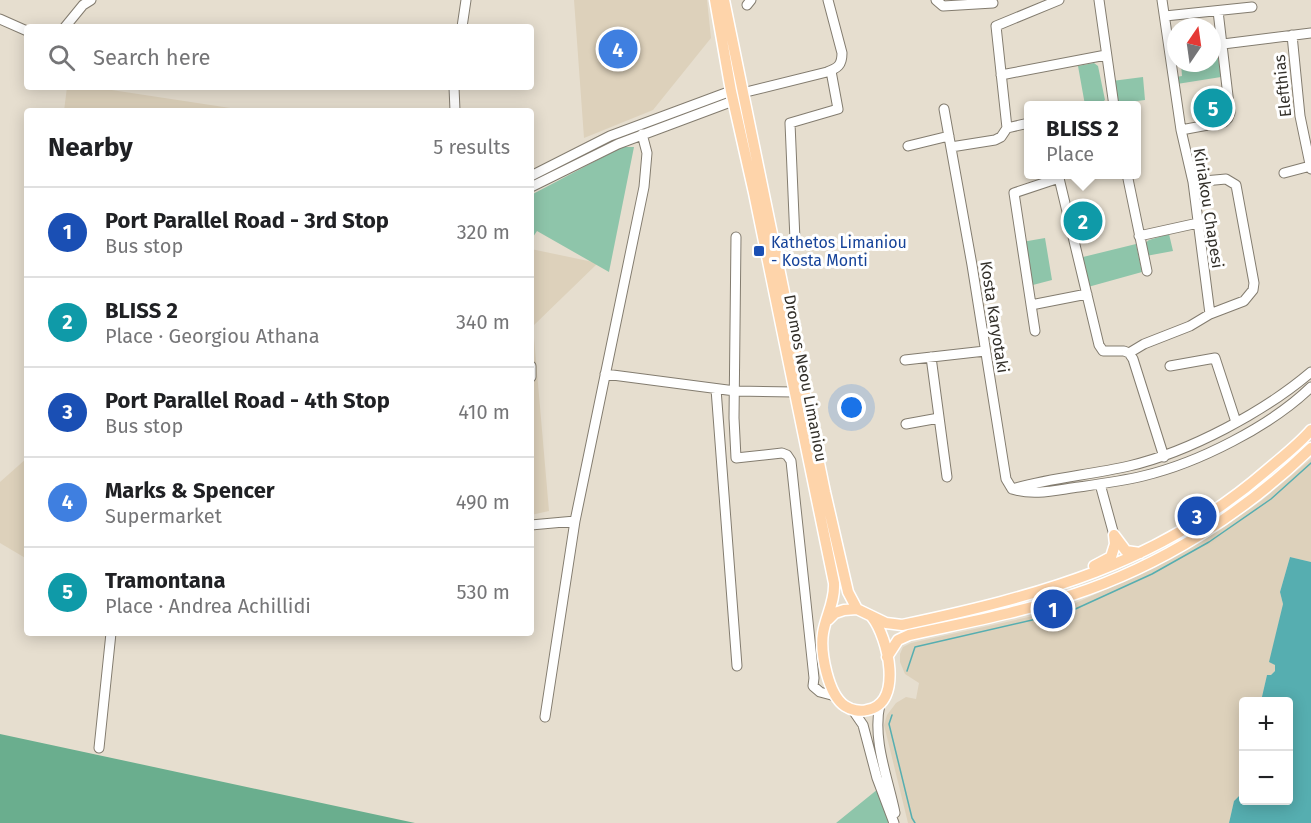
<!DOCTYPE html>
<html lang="en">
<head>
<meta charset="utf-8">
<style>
	body { margin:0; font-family:"Fira Sans",sans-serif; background:#f6f6f6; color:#202124 }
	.controls { position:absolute; right:18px; bottom:18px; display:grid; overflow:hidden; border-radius:6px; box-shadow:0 3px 15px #0003 }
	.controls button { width:54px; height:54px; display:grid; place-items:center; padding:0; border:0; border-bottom:2px solid #e0e0e0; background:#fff; color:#202124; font:30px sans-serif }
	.compass { position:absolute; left:1167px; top:18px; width:54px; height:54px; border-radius:50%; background:#fff; box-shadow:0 3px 15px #0003; rotate:13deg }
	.you { position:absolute; left:852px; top:408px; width:21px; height:21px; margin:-15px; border:4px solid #fff; border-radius:50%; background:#1a73e8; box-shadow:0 0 0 9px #1a73e833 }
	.badge { display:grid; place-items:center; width:39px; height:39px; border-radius:50%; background:#d93025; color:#fff; font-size:20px; font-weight:700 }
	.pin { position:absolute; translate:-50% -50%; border:3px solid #fff; box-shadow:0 2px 6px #0006 }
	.popup { position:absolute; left:1024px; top:101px; width:117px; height:78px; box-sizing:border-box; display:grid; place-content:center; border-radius:6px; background:#fff; filter:drop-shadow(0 2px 4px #0005); font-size:20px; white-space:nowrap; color:#757577 }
	.popup b { font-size:22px; color:#202124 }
	.popup::after { content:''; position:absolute; left:50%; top:100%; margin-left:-12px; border:12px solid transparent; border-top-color:#fff }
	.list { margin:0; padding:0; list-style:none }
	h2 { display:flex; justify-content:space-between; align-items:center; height:78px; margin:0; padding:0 24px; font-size:26px }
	h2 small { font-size:20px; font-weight:400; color:#757577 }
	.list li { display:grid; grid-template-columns:39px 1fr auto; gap:18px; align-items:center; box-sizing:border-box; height:90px; padding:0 24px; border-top:2px solid #e0e0e0 }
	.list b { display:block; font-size:22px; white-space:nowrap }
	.list p { margin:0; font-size:20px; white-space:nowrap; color:#757577 }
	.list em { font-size:20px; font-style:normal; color:#757577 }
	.icon { flex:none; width:33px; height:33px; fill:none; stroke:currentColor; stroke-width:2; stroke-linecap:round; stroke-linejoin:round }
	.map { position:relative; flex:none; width:1311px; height:823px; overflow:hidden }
	.search { position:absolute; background:#fff; box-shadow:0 3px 15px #0003; left:24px; top:24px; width:510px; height:66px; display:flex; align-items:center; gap:15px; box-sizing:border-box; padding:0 21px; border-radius:6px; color:#757577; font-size:22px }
	.panel { position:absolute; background:#fff; box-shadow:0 3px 15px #0003; left:24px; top:108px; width:510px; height:528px; border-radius:6px }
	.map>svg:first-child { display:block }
	.built { fill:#ddd1bb }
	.green { fill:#8ec5aa }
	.forest { fill:#6aae8e }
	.water { fill:#56aeb0 }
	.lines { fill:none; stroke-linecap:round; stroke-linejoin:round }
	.stream { stroke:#56aeb0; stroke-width:1.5 }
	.minor-casing { stroke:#837c6f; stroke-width:11 }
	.major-casing { stroke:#fff; stroke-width:13 }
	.minor { stroke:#fff; stroke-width:9 }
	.major { stroke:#fed4aa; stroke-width:10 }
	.transit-dot { fill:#1a4fb4; stroke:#fff; stroke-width:2 }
	.labels { text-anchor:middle; stroke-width:6; stroke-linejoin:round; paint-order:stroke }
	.street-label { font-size:16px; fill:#33302a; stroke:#fff }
	.transit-label { font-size:16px; fill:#164399; stroke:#fff; text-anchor:start }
</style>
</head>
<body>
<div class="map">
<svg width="1311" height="823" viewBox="0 0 1311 823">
	<rect width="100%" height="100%" fill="#e6decf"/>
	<path class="built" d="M574,0H707L711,38L653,110L584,138Z
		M67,87H92L250,111H64Z
		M531,249L598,263L533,326L549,511L531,515Z
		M27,458V559L0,543V482Z
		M1311,459V562L1290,557L1280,592L1283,604L1270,661L1275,665V671L1271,675H1267L1261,701L1244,702L1243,779L1240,795L1234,801L1229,823H908L884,725L887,715L896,703L906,697L916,699L919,683L905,674L900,662V654L903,647L911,643L1047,613L1069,606L1152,569L1220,530L1261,501Z"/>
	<path class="green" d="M1218,58L1221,77L1177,84L1176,77L1182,76L1181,63H1212V59Z
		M1094,63L1098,66L1105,100L1100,104L1085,105L1078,66Z
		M1143,77L1145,100L1115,104L1112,81Z
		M622,147H634L609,272L537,231L531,240V195Z
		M1169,234L1173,251L1146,256L1144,244L1149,240Z
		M1045,238L1052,280L1029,286L1022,242Z
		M1136,244L1142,272L1088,287L1083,257Z
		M878,789L890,823H836Z"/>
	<path class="forest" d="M0,734L415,823H0Z"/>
	<path class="water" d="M1290,557L1311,562V823H1229L1234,801L1240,795L1243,779L1244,800H1288V702L1261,701L1267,675H1271L1275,671V665L1269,662L1283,604L1280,592Z"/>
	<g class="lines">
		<path class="stream" d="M907,671L915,647L1071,611L1152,574L1209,542L1271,499L1311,463
			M892,715L889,724L912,818L915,823"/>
		<defs>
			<path id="minor" d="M936,0L943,6L993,3
				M1099,0L1114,106
				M1162,0L1181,130L1193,182L1210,314
				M747,5L751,0
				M1165,16L1252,7
				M0,19L27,31
				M65,27L83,5L91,0
				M462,27L466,0
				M1292,35L1300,116L1311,169
				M1223,44L1311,33
				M1001,75L1106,55
				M454,87L455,111
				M944,109L972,265L1006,479L1012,489
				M1007,128L1029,123
				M1181,130L1224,122L1228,118L1230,113L1218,11
				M908,146L949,136
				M951,147L995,140L1001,137L1007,128L996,26L1059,0
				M1284,173L1310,166
				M1058,174L1099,345L1103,351H1124L1129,353
				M1127,174L1147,271
				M531,176L610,136L731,91L737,92
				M531,187L618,144L733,101L742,93L827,72C838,68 842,65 842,53L828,0
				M1139,236L1198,223
				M736,237L734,418L736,458L782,453L787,455L791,461L814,678L813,686L820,692L835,696
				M795,240L790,123L838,109L831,71
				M1031,305L1087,294
				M1035,331L1014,193L1059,178
				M1129,353L1144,344L1190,326L1210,314L1244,301L1253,290L1254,283L1236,185L1226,179L1193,182
				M1129,353L1133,359L1164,457
				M931,357L947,477
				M905,360L985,351
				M531,366V377
				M1170,366L1215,358L1236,422
				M605,374L735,391L794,392
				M716,389L737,666
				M906,424L939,418
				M1100,484L1114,535
				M1012,489C1049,478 1090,475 1129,466C1189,452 1264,412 1311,372
				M1012,489C1034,496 1056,490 1079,487C1100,484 1122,481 1143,476C1198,463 1271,426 1311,387
				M531,525L575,521
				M880,704C872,740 888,778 895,813
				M852,709L863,725L877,778L894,823
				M545,717L575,521L644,187L647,153L642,134
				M99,748L111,633"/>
			<path id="major" d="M715,0L731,91L754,193L834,583C835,602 826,615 823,633C820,652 828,695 845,706C851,710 860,712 867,710C904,704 888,637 872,617
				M724,0L825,492L848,592L857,609
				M1114,535L1126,551L1140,553
				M1094,566L1111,557L1115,544L1114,535
				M828,620L835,613L844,610L857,609L886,623L902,625C1039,596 1159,564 1267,470C1282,457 1298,445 1311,430
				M887,657L898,640L909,635C963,623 1019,613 1072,595C1161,566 1244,513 1311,448"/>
		</defs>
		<use href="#minor" class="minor-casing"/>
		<use href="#major" class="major-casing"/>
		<use href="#minor" class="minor"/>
		<use href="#major" class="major"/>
	</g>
	<rect class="transit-dot" x="753" y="245" width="12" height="12" rx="3"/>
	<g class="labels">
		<g class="street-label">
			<text transform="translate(1282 86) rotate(-96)" y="6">Elefthias</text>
			<text transform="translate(1209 208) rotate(81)" y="6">Kiriakou Chapesi</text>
			<text transform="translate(995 317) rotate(81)" y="6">Kosta Karyotaki</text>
			<text transform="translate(806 378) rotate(79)" y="6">Dromos Neou Limaniou</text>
		</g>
		<g class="transit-label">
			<text x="771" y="248">Kathetos Limaniou<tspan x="771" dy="18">- Kosta Monti</tspan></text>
		</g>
	</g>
</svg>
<div class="controls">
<button>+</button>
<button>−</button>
</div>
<svg class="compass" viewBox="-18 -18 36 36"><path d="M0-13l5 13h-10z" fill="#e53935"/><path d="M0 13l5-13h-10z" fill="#757577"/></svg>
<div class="you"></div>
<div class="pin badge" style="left:1053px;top:609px;background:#1a4fb4">1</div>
<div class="pin badge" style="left:1083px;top:221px;background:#0f9aa8">2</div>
<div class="popup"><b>BLISS 2</b>Place</div>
<div class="pin badge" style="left:1197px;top:516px;background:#1a4fb4">3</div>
<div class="pin badge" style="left:618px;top:49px;background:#3f7fe0">4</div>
<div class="pin badge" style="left:1213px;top:108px;background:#0f9aa8">5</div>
<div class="search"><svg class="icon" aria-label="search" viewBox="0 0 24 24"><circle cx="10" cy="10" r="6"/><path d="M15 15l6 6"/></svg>Search here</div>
<section class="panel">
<h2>Nearby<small>5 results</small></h2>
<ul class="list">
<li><span class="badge" style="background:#1a4fb4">1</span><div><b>Port Parallel Road - 3rd Stop</b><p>Bus stop</p></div><em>320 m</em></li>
<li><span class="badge" style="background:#0f9aa8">2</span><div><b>BLISS 2</b><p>Place · Georgiou Athana</p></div><em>340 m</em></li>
<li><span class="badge" style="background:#1a4fb4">3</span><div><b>Port Parallel Road - 4th Stop</b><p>Bus stop</p></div><em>410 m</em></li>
<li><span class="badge" style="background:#3f7fe0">4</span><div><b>Marks &amp; Spencer</b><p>Supermarket</p></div><em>490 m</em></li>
<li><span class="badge" style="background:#0f9aa8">5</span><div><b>Tramontana</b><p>Place · Andrea Achillidi</p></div><em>530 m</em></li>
</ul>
</section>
</div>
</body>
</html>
